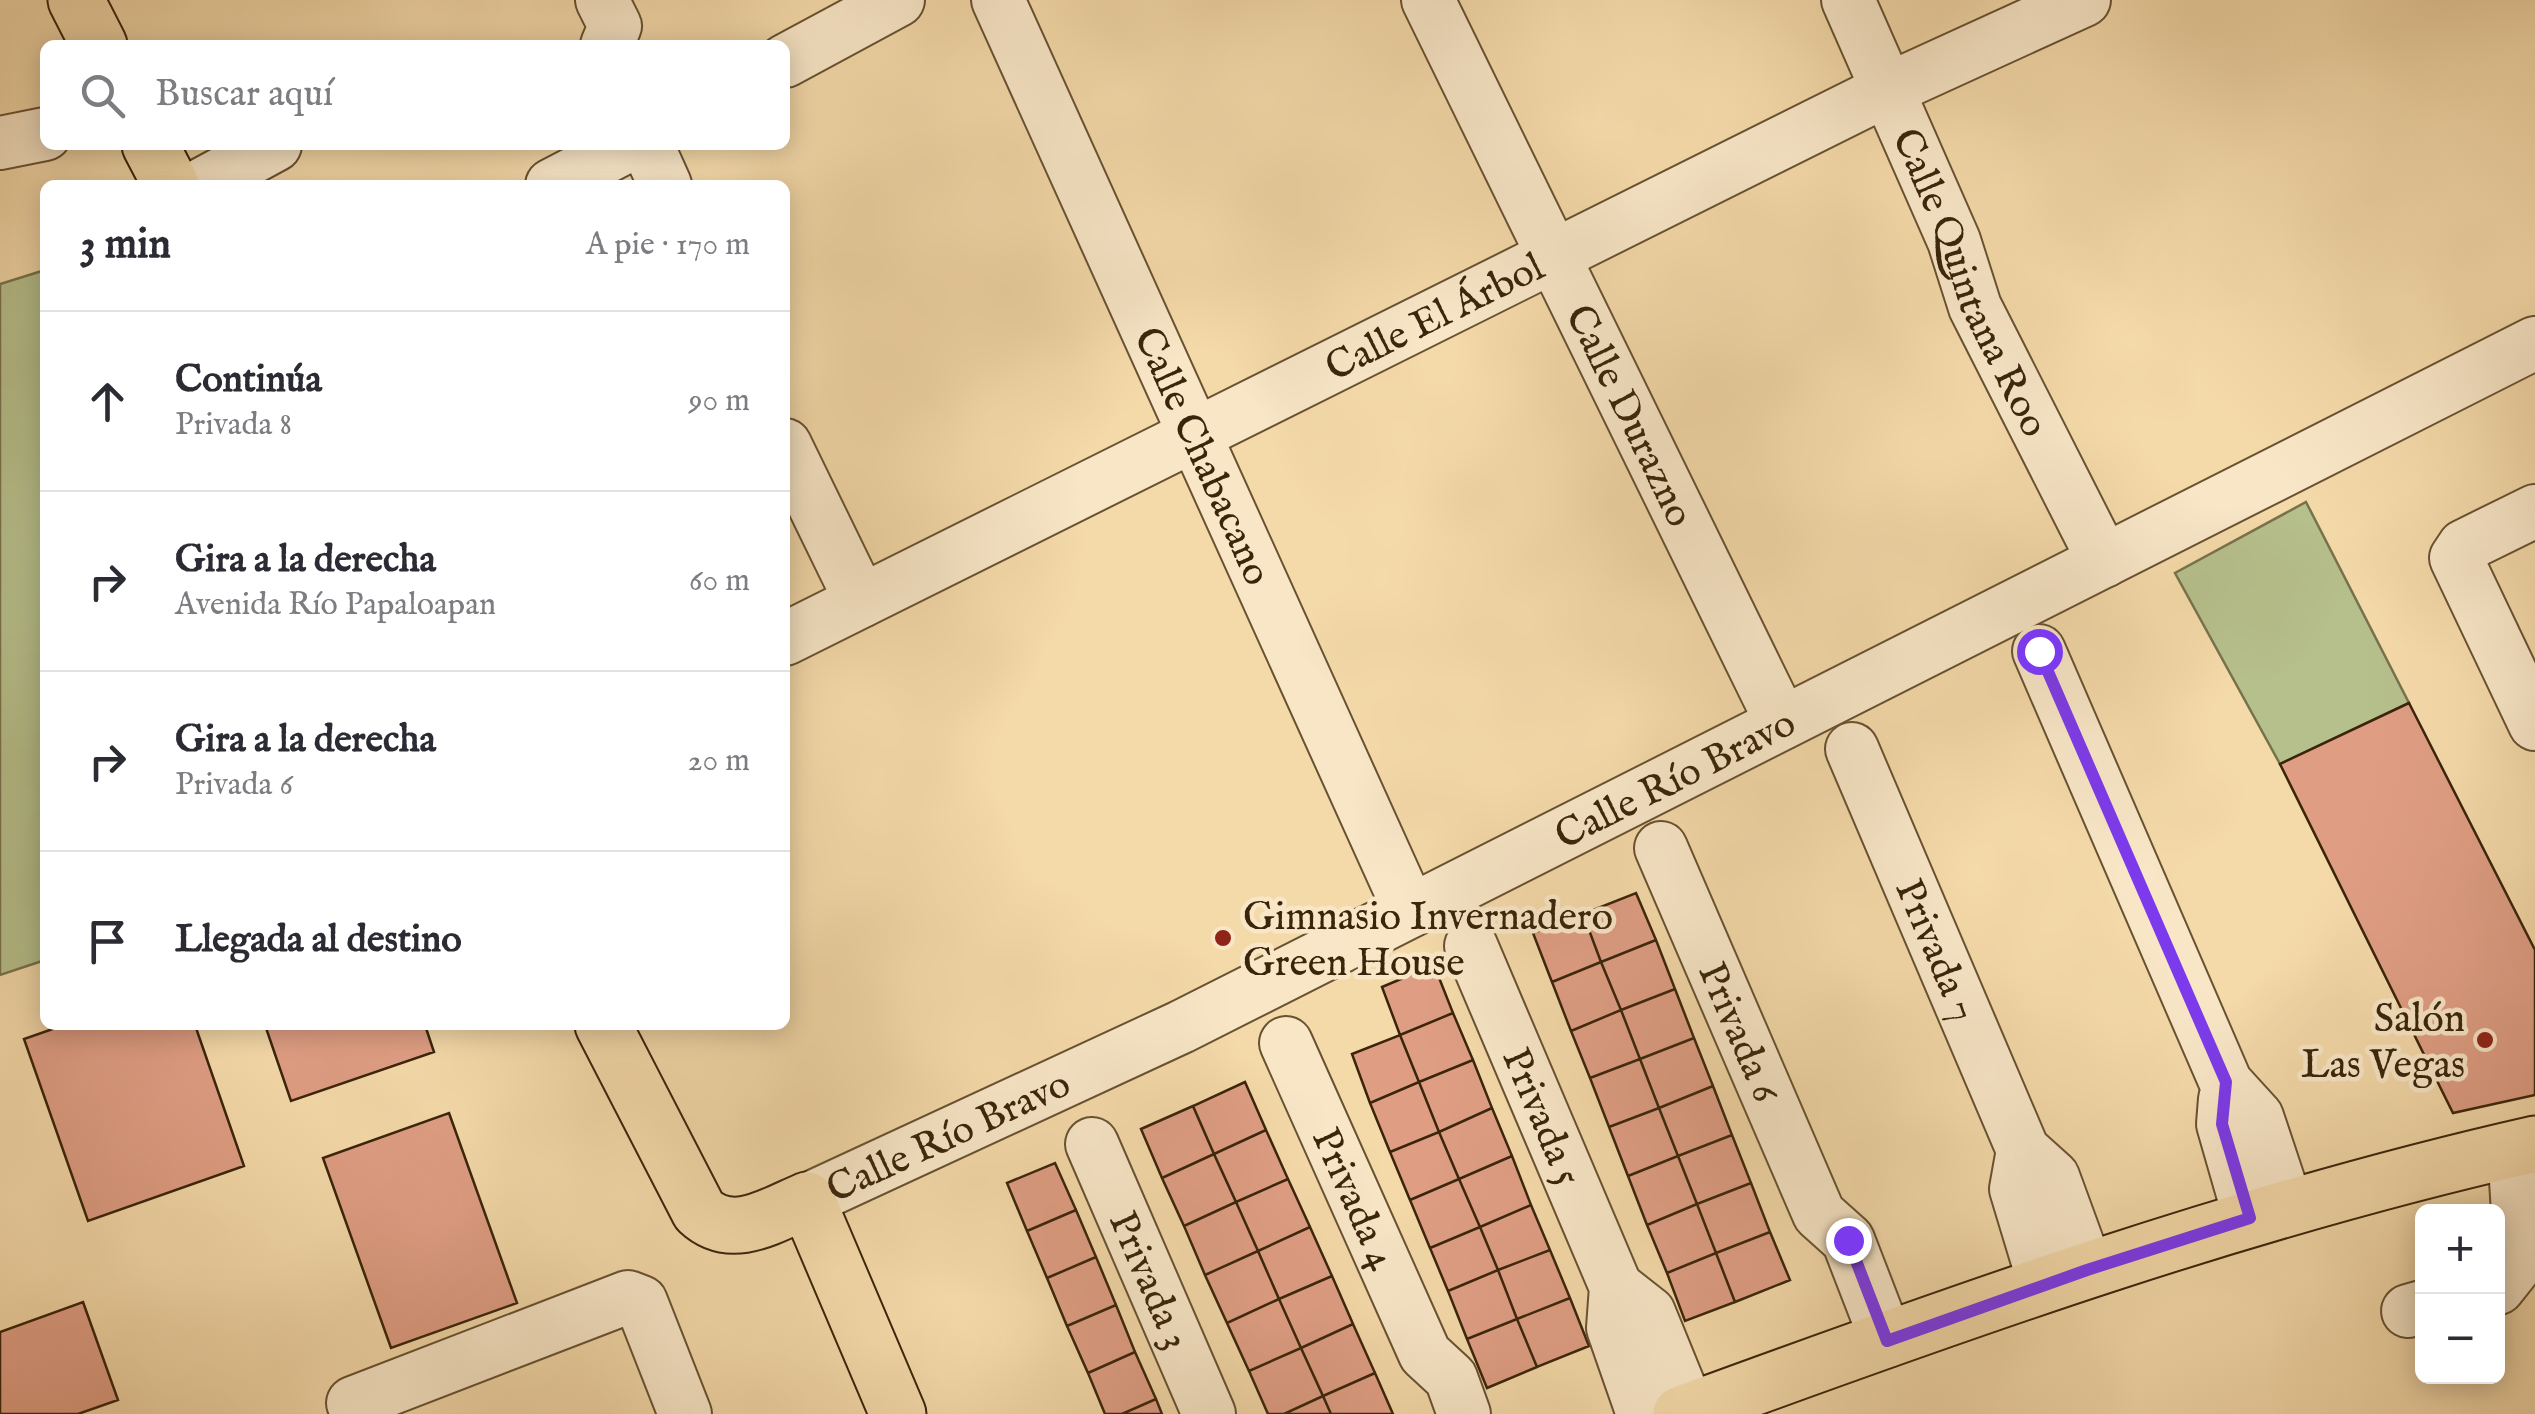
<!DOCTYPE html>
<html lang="es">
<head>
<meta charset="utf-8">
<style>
	body { margin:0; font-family:"IM FELL English",serif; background:#f7f7f7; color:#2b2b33 }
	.controls { position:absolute; right:30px; bottom:30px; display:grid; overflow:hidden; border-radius:15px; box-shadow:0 5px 25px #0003 }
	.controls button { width:90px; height:90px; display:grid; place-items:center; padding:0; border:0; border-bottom:2px solid #e1e1e2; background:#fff; color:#2b2b33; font:50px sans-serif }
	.stop { position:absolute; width:30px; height:30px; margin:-22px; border:8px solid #7c3aed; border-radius:50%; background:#fff }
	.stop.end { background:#7c3aed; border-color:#fff; box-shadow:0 2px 10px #0008 }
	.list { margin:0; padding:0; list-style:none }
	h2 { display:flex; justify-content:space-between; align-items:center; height:130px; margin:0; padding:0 40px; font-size:42px }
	h2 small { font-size:32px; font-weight:400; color:#7c7c81 }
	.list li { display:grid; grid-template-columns:65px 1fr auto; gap:30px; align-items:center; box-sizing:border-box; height:180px; padding:0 40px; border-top:2px solid #e1e1e2 }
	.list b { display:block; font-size:38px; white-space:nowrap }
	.list p { margin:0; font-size:32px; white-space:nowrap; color:#7c7c81 }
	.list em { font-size:32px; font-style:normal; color:#7c7c81 }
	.icon { flex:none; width:55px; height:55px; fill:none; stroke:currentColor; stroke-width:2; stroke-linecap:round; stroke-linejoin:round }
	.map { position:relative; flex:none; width:2535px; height:1414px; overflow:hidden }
	.search { position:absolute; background:#fff; box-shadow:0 5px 25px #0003; left:40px; top:40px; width:750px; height:110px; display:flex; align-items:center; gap:25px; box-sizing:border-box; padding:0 35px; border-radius:15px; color:#7c7c81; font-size:38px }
	.panel { position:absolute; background:#fff; box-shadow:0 5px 25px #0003; left:40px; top:180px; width:750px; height:850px; border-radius:15px }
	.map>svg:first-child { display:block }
	.green { fill:#b6c08c; stroke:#78724c; stroke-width:2.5 }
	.building { fill:#df9e84; stroke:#3a250b; stroke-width:2.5 }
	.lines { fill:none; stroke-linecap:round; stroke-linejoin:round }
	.minor-casing { stroke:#685232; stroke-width:56 }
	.major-casing { stroke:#3a250b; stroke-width:59 }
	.minor { stroke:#f8e6c7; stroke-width:52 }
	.major { stroke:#f4d9a9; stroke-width:55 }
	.route { stroke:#7c3aed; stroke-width:12 }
	.poi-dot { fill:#8f2418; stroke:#f8e6c7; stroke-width:4 }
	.labels { text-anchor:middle; stroke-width:9; stroke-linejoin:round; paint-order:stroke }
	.street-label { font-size:40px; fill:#3a250b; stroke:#f8e6c7 }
	.poi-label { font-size:40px; fill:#3a250b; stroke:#f8e6c7; text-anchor:start }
</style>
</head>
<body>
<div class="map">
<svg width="2535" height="1414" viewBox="0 0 2535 1414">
	<rect width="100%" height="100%" fill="#f4d9a9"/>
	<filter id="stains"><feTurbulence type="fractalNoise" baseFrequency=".002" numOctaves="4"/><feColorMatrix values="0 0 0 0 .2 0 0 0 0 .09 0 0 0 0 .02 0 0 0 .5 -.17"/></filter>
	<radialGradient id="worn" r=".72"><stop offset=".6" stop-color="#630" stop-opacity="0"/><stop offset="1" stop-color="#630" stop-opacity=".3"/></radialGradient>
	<path class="green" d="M45,270V960L0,975V284Z
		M2306,502L2409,703L2280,764L2175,573Z"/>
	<path class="building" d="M2409,703L2535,950V1095L2453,1113L2280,764Z
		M1636,893L1656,940L1601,962L1583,914Z
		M1583,914L1601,962L1552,982L1533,933Z
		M1656,940L1675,989L1621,1010L1601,962Z
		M1601,962L1621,1010L1571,1031L1552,982Z
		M1434,965L1453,1013L1400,1035L1382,987Z
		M1675,989L1694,1038L1640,1059L1621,1010Z
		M1621,1010L1640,1059L1590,1078L1571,1031Z
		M1453,1013L1473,1060L1419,1082L1400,1035Z
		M64,1025H195L244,1166L88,1221L24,1039Z
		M265,1025H425L434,1052L291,1101Z
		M1400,1035L1419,1082L1370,1103L1352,1054Z
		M1694,1038L1713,1086L1659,1108L1640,1059Z
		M1640,1059L1659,1108L1609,1127L1590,1078Z
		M1473,1060L1492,1108L1439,1132L1419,1082Z
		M1245,1082L1266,1130L1214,1154L1193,1106Z
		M1419,1082L1439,1132L1390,1152L1370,1103Z
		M1713,1086L1732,1135L1678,1156L1659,1108Z
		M1193,1106L1214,1154L1162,1178L1141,1129Z
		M1492,1108L1512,1156L1459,1179L1439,1132Z
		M1659,1108L1678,1156L1628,1176L1609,1127Z
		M449,1113L517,1303L391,1348L323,1158Z
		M1266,1130L1288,1179L1236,1202L1214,1154Z
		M1439,1132L1459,1179L1410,1200L1390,1152Z
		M1732,1135L1751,1183L1697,1204L1678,1156Z
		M1214,1154L1236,1202L1184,1226L1162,1178Z
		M1512,1156L1531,1205L1480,1227L1459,1179Z
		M1678,1156L1697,1204L1647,1225L1628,1176Z
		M1055,1163L1076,1210L1027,1231L1007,1183Z
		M1288,1179L1310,1227L1258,1251L1236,1202Z
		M1459,1179L1480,1227L1430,1248L1410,1200Z
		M1751,1183L1770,1232L1716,1253L1697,1204Z
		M1236,1202L1258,1251L1205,1275L1184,1226Z
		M1697,1204L1716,1253L1667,1273L1647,1225Z
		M1531,1205L1550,1250L1498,1270L1480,1227Z
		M1076,1210L1096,1257L1047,1278L1027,1231Z
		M1310,1227L1332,1276L1279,1299L1258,1251Z
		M1480,1227L1498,1270L1448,1291L1430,1248Z
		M1770,1232L1790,1280L1735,1302L1716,1253Z
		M1550,1250L1570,1298L1517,1319L1498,1270Z
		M1258,1251L1279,1299L1227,1323L1205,1275Z
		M1716,1253L1735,1302L1685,1321L1667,1273Z
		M1096,1257L1116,1305L1067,1326L1047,1278Z
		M1498,1270L1517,1319L1467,1339L1448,1291Z
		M1332,1276L1353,1324L1301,1348L1279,1299Z
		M1570,1298L1589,1346L1537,1367L1517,1319Z
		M1279,1299L1301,1348L1249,1371L1227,1323Z
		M83,1302L118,1400L78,1414H0V1332Z
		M1116,1305L1135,1352L1088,1373L1067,1326Z
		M1517,1319L1537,1367L1487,1388L1467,1339Z
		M1353,1324L1375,1373L1323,1396L1301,1348Z
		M1301,1348L1323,1396L1284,1414H1268L1249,1371Z
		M1135,1352L1156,1399L1122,1414H1105L1088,1373Z
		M1375,1373L1393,1414H1331L1323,1396Z
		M1323,1396L1331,1414H1284Z
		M1156,1399L1162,1414H1122Z"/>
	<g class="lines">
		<defs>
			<g id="minor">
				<path d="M602,0L615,26L607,45"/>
				<path id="s1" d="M998,0L1410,911"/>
				<path id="s2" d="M1428,0L1782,723"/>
				<path id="s3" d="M1848,0L1954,241L1975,307L2104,561"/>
				<path d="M785,61L898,0"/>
				<path d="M0,143L45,134"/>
				<path d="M647,145L665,185"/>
				<path d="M201,185L275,145"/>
				<path d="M552,185L629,145"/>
				<path d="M785,445L861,601"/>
				<path d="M2535,511L2464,546L2456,558L2535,724"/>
				<path id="s4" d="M785,639L1889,89L2084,0"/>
				<path d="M2039,651L2226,1083L2257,1117L2287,1207"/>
				<path id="s5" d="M1852,749L2023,1150L2053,1177L2087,1270"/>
				<path id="s6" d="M1661,848L1819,1214L1848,1240L1887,1341"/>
				<path id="s7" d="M1471,946L1616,1287L1613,1328L1643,1414"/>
				<path id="s8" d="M1286,1043L1425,1354L1451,1378L1464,1414"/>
				<path d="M2225,1099L2223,1124L2250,1218"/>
				<path id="s9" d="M1092,1144L1209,1414"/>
				<path d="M2023,1150L2016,1189L2045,1285"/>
				<path id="s10" d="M807,1200L1181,1027L2535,343"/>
				<path d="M1616,1287L1649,1313L1689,1411"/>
				<path d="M2498,1288L2521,1259L2514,1149"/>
				<path d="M2408,1311L2422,1307"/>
				<path d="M353,1403L628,1297L641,1302L685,1414"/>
			</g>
			<path id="major" d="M76,0L99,45
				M150,145L171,185
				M603,1025L699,1211C732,1242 772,1215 807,1200L898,1414
				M1681,1414C1962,1311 2243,1210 2535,1144"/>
		</defs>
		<use href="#minor" class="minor-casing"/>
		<use href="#major" class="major-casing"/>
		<use href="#minor" class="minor"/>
		<use href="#major" class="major"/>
	</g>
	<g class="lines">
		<path class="route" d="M1848,1240L1887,1341L2087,1270L2250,1218L2222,1124L2226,1082L2039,651"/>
	</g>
	<g class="poi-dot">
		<circle cx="1223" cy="938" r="10"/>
		<circle cx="2485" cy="1040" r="10"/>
	</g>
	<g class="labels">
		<g class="street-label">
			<text dy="14" stroke="none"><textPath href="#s3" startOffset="308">Calle Quintana Roo</textPath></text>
			<text dy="14" stroke="none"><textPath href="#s4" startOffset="725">Calle El Árbol</textPath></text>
			<text dy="14" stroke="none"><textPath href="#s2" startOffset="462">Calle Durazno</textPath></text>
			<text dy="14" stroke="none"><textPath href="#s1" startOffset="500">Calle Chabacano</textPath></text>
			<text dy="14" stroke="none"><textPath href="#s10" startOffset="965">Calle Río Bravo</textPath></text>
			<text dy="14" stroke="none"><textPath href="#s5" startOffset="218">Privada 7</textPath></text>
			<text dy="14" stroke="none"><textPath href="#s6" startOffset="200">Privada 6</textPath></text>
			<text dy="14" stroke="none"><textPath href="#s7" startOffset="185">Privada 5</textPath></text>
			<text dy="14" stroke="none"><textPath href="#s10" startOffset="155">Calle Río Bravo</textPath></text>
			<text dy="14" stroke="none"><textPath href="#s8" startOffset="170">Privada 4</textPath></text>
			<text dy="14" stroke="none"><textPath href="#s9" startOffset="148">Privada 3</textPath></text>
		</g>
		<g class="poi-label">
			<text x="1243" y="929">Gimnasio Invernadero<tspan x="1243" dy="46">Green House</tspan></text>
			<text x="2465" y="1031" text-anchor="end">Salón<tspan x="2465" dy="46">Las Vegas</tspan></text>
		</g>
	</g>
	<rect width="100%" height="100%" filter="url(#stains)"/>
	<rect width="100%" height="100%" fill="url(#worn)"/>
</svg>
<div class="controls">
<button>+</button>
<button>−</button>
</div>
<div class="stop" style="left:2039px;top:651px"></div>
<div class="stop end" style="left:1848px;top:1240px"></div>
<div class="search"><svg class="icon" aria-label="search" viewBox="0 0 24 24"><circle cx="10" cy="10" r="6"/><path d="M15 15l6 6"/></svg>Buscar aquí</div>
<section class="panel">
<h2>3 min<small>A pie · 170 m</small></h2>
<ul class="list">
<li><svg class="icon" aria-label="ahead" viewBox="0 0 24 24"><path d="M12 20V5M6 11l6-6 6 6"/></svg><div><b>Continúa</b><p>Privada 8</p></div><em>90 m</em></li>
<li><svg class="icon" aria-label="right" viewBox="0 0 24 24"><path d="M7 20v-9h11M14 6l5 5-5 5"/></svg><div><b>Gira a la derecha</b><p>Avenida Río Papaloapan</p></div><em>60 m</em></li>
<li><svg class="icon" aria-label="right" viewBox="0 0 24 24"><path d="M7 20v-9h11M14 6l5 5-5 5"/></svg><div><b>Gira a la derecha</b><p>Privada 6</p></div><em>20 m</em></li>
<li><svg class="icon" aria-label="arrive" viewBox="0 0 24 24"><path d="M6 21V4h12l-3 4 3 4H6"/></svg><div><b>Llegada al destino</b></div></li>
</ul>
</section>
</div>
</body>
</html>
